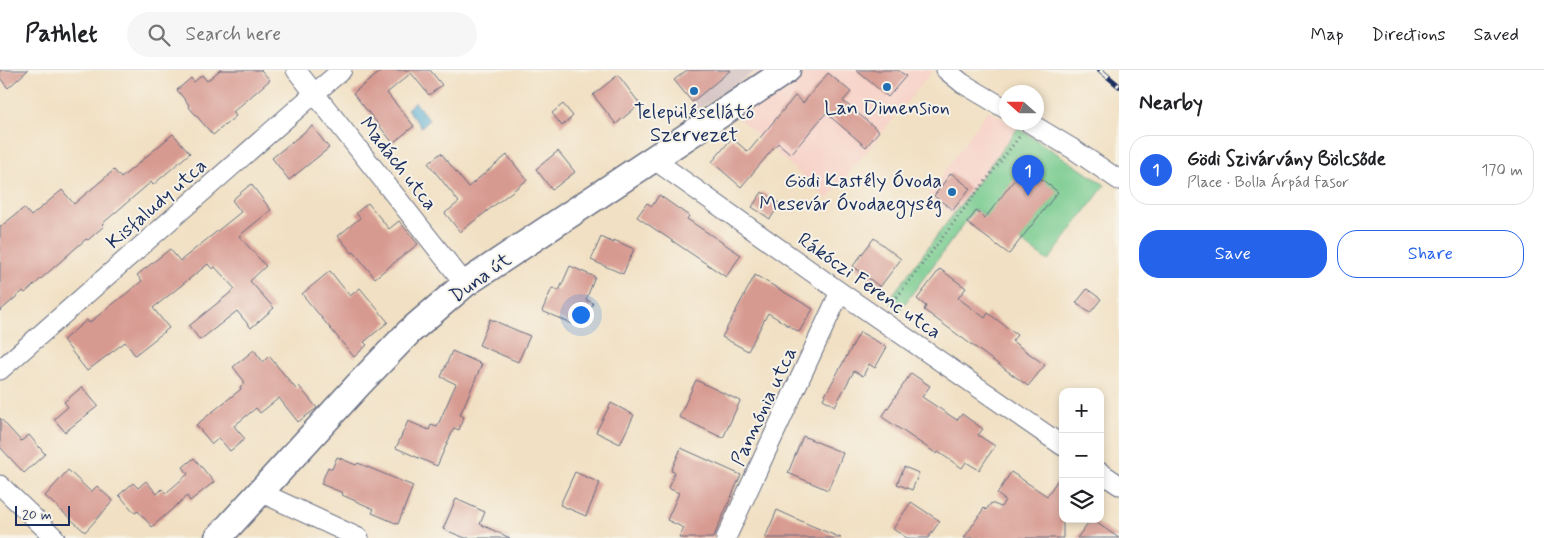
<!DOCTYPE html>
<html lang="en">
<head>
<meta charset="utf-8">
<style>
	body { margin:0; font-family:Mynerve,sans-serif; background:#f6f6f6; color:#202124 }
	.controls { position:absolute; right:15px; bottom:15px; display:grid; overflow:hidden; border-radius:10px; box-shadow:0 2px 8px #0003 }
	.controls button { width:45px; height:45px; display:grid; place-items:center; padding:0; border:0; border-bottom:1px solid #e0e0e0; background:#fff; color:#202124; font:25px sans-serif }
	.compass { position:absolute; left:999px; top:15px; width:45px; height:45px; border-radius:50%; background:#fff; box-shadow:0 2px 8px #0003; rotate:291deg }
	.scale { position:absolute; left:15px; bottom:12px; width:55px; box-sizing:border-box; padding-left:5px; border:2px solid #1b2f5e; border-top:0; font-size:14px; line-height:18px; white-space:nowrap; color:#1b2f5e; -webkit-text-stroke:4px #f7f3e8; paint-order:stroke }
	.you { position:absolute; left:580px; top:244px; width:18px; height:18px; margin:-12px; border:4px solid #fff; border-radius:50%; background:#1a73e8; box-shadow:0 0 0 8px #1a73e833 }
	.badge { display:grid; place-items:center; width:32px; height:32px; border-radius:50%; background:#2563eb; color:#fff; font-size:16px; font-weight:700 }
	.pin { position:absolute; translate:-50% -41px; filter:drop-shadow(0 1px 2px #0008) }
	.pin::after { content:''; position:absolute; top:26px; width:18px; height:15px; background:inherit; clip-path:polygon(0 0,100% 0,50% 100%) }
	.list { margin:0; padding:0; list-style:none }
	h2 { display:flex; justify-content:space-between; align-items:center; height:65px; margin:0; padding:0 20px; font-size:21px }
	h2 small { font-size:16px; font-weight:400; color:#757577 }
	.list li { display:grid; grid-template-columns:32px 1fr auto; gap:15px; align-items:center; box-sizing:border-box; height:70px; margin:0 10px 10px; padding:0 10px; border:1px solid #e0e0e0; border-radius:20px }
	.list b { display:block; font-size:19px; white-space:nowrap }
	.list p { margin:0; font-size:16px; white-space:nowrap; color:#757577 }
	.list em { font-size:16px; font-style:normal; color:#757577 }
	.actions { display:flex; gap:10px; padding:15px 20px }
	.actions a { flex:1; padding:11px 0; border:1px solid #2563eb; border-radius:20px; text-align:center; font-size:18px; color:#2563eb }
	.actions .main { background:#2563eb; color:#fff }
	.icon { flex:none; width:28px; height:28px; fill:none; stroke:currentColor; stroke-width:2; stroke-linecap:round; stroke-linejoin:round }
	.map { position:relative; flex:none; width:1119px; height:468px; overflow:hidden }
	header { display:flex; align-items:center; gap:30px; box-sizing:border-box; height:70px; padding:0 25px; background:#fff; border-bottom:1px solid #e0e0e0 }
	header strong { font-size:24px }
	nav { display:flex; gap:28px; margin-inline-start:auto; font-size:18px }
	.search { width:350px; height:45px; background:#f6f6f6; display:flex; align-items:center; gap:12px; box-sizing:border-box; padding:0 18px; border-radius:28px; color:#757577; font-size:19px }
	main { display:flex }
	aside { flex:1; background:#fff }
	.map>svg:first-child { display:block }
	.built { fill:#f7d1c7 }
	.industrial { fill:#d2bfc0 }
	.green { fill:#77cb8f; stroke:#497d76 }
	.water { fill:#52acd0; stroke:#366e97 }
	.building { fill:#d79a91 }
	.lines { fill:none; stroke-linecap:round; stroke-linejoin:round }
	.street-casing { stroke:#666d81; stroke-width:21 }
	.secondary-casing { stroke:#666d81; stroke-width:29 }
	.path { stroke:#666d81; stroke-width:3; stroke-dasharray:1 4; stroke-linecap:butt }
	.street { stroke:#fff; stroke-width:19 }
	.secondary { stroke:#fff; stroke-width:26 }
	.rail-casing { stroke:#1b2f5e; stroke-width:5.5 }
	.rail { stroke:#f7f3e8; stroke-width:4; stroke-dasharray:11; stroke-linecap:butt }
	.poi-dot { fill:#1f6fb2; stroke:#f7f3e8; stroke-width:2 }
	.labels { text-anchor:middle; stroke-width:4; stroke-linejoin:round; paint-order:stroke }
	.poi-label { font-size:20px; fill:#1b2f5e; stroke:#f7f3e8 }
	.street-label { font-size:20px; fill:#1b2f5e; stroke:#f7f3e8 }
</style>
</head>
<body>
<header>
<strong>Pathlet</strong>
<div class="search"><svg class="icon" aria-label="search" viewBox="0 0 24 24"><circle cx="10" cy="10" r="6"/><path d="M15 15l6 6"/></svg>Search here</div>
<nav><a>Map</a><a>Directions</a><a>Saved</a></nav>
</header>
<main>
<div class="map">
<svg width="1119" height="468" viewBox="0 0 1119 468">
	<rect width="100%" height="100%" fill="#f7f3e8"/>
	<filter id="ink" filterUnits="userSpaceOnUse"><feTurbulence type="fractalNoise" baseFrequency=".02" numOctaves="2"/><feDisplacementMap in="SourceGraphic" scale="10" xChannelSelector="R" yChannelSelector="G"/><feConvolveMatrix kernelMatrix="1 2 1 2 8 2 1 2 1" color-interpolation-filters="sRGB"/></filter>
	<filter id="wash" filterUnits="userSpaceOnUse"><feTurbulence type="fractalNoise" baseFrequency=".0096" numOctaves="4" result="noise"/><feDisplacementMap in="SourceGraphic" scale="20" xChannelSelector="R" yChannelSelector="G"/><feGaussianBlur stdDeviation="1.12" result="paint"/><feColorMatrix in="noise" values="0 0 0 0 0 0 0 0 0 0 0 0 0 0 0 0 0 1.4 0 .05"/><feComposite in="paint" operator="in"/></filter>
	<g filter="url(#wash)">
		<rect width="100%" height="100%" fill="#f1e0c3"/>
		<path class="built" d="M761,0H933L828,129L717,29Z
			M988,40L1018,58L953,145L928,125Z"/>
		<path class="industrial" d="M686,0H757L698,40L674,10Z"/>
		<path class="green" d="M1018,58L1105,115L1048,191L975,139L900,240L888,231Z"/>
		<path class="water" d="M415,32L429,50L421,57L407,39Z"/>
		<g id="blocks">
			<path class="building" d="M0,0H28L8,18L0,8Z
				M220,0H261L270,10L233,42L236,46L213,65L188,36L189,35L177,20L191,8L194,12L202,5L207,11Z
				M383,0H430L442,15L429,25L411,3L387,23L414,56L393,73L353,23Z
				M687,0H731L692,32L674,10Z
				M856,0H898L906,6L888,27Z
				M828,3L851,22L843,31L879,61L866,77L826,43L791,84L778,73L741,117L712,92L732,68L748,82L795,26L803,33Z
				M618,5L640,34L616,54L593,25Z
				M563,34L573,46L562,56L552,43Z
				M312,56L329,78L289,110L272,88Z
				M173,64L190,83L153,115L151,112L102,154L104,156L88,170L86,169L25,223L23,221L0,241V157L24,138L31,146L62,120L74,134L114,100L121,108Z
				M558,81L575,102L552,120L536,99Z
				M441,83L468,117L507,85L527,110L460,162L445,143L459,132L428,93Z
				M1025,96L1058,122L1009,184L967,153L976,141L985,148Z
				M951,103L970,118L953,140L934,126Z
				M251,114L271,140L239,166L266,196L250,211L274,238L251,258L237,241L200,270L189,256L235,219L215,197L212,199L208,194L153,238L169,258L135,285L125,272L87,301L63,270L87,250L89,253L142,211L137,205L170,179L180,191L241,142L232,130Z
				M762,122L780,134L770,149L752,137Z
				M659,125L689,146L687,149L741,185L726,207L637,147L647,133L652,136Z
				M368,133L389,159L399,151L418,174L375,208L354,182L352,183L338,166L360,148L356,143Z
				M601,167L614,173V170L634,179L623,204L591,190Z
				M874,168L901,189L880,217L853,196Z
				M570,196L595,207L586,230L593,233L582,258L542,241L552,218L559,221Z
				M940,199L966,218L958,228L985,248L988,243L1017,265L1012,271L1045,295L1028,316L924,240L926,236L917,229Z
				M330,201L350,226L360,218L388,252L364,272L367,275L354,287L302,224Z
				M755,205L813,239L799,262L768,243L748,281L722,267Z
				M1087,219L1101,229L1090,243L1076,233Z
				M490,249L530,266L518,292L479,275Z
				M860,262L887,277L875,298L869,294L863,306L854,301L835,336L823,329Z
				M254,280L263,292L269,286L296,319L299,316L317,338L298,352L279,328L260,343L256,338L234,356L245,369L230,381L219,368L212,374L196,355L241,319L240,317L245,312L233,297Z
				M452,281L482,294L460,345L464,347L459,360L454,358L437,396L396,378L408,351L429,360L431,355L437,357L456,314L441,307Z
				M911,303L930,316L922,327L957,350L962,344L983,359L978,365L995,376L979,400L966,392L962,398L938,382L937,384L882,347Z
				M696,310L740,331L723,368L679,347Z
				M82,317L98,336L65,362L54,349L68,337L64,332Z
				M611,333L634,345L620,374L596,362Z
				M0,348L21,371L29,365L45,384L24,403L0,377Z
				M803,366L843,383L828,420L788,403Z
				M681,378L741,405L713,468H679L684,458L667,450L679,423L668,418L675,402L671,401Z
				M337,387L356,395L358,393L413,416L398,454L372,443L374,439L342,425L343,423L321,414L328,397L332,399Z
				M194,388L214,412L190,431L187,426L152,457L138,441L135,443L119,425L133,413L138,418L146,411L157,424L162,419L166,423L188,404L183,397Z
				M904,397L919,403L912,420L897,414Z
				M68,400L91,422L97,416L113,431L85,462L45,426Z
				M575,402L600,413L586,446L560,435Z
				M1011,402L1047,426L1063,402V468H964L984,438L986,440L991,433L1001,437L1005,430L997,424Z
				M456,429L485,442L480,454L510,468H465L443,459Z
				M911,432L940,451L928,468H907L893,459Z
				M777,440L810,455L841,468H765Z
				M1091,449L1119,468H1077Z"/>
		</g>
	</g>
	<g filter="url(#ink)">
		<use href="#blocks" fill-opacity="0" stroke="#666d81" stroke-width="1"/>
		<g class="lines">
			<defs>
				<path id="street" d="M296,0L465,214
					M946,0L962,13L1006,39
					M1028,52L1073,79L1119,110
					M653,89L840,222L1063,376
					M0,300L315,23L342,0
					M1100,402L1119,415
					M0,415L55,468
					M260,422L359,468
					M726,468L840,222"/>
				<path id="secondary" d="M218,468L359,314L409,262L465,214L787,0"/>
			</defs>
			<use href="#street" class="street-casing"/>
			<use href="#secondary" class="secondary-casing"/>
			<path class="path" d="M891,235L1019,67"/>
			<use href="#street" class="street"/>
			<use href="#secondary" class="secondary"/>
			<defs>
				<path id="rail" d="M1100,0L1119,16"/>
			</defs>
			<use href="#rail" class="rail-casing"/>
			<use href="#rail" class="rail"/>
		</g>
	</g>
	<g class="poi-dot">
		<circle cx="887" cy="17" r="5"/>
		<circle cx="694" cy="21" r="5"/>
		<circle cx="952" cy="122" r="5"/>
	</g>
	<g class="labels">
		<g class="poi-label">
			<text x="887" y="44">Lan Dimension</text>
			<text x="694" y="48">Településellátó<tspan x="694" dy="23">Szervezet</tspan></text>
			<text x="942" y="117" text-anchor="end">Gödi Kastély Óvoda<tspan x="942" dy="23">Mesevár Óvodaegység</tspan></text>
		</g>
		<g class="street-label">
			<text transform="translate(399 93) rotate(52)" y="7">Madách utca</text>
			<text transform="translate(156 133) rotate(-41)" y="7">Kisfaludy utca</text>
			<text transform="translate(480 207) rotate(-36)" y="7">Duna út</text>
			<text transform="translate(870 215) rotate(35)" y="7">Rákóczi Ferenc utca</text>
			<text transform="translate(763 336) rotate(-65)" y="7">Pannónia utca</text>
		</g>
	</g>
</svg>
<div class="controls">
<button>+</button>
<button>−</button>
<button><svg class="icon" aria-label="layers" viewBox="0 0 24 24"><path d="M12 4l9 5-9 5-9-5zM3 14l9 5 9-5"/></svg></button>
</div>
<svg class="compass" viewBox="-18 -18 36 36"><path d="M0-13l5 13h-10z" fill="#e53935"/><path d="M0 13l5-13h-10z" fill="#757577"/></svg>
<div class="scale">20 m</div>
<div class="you"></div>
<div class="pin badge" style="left:1028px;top:126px">1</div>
</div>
<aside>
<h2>Nearby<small></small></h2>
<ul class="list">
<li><span class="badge">1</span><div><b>Gödi Szivárvány Bölcsőde</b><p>Place · Bolla Árpád fasor</p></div><em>170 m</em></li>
</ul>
<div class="actions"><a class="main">Save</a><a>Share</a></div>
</aside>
</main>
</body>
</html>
